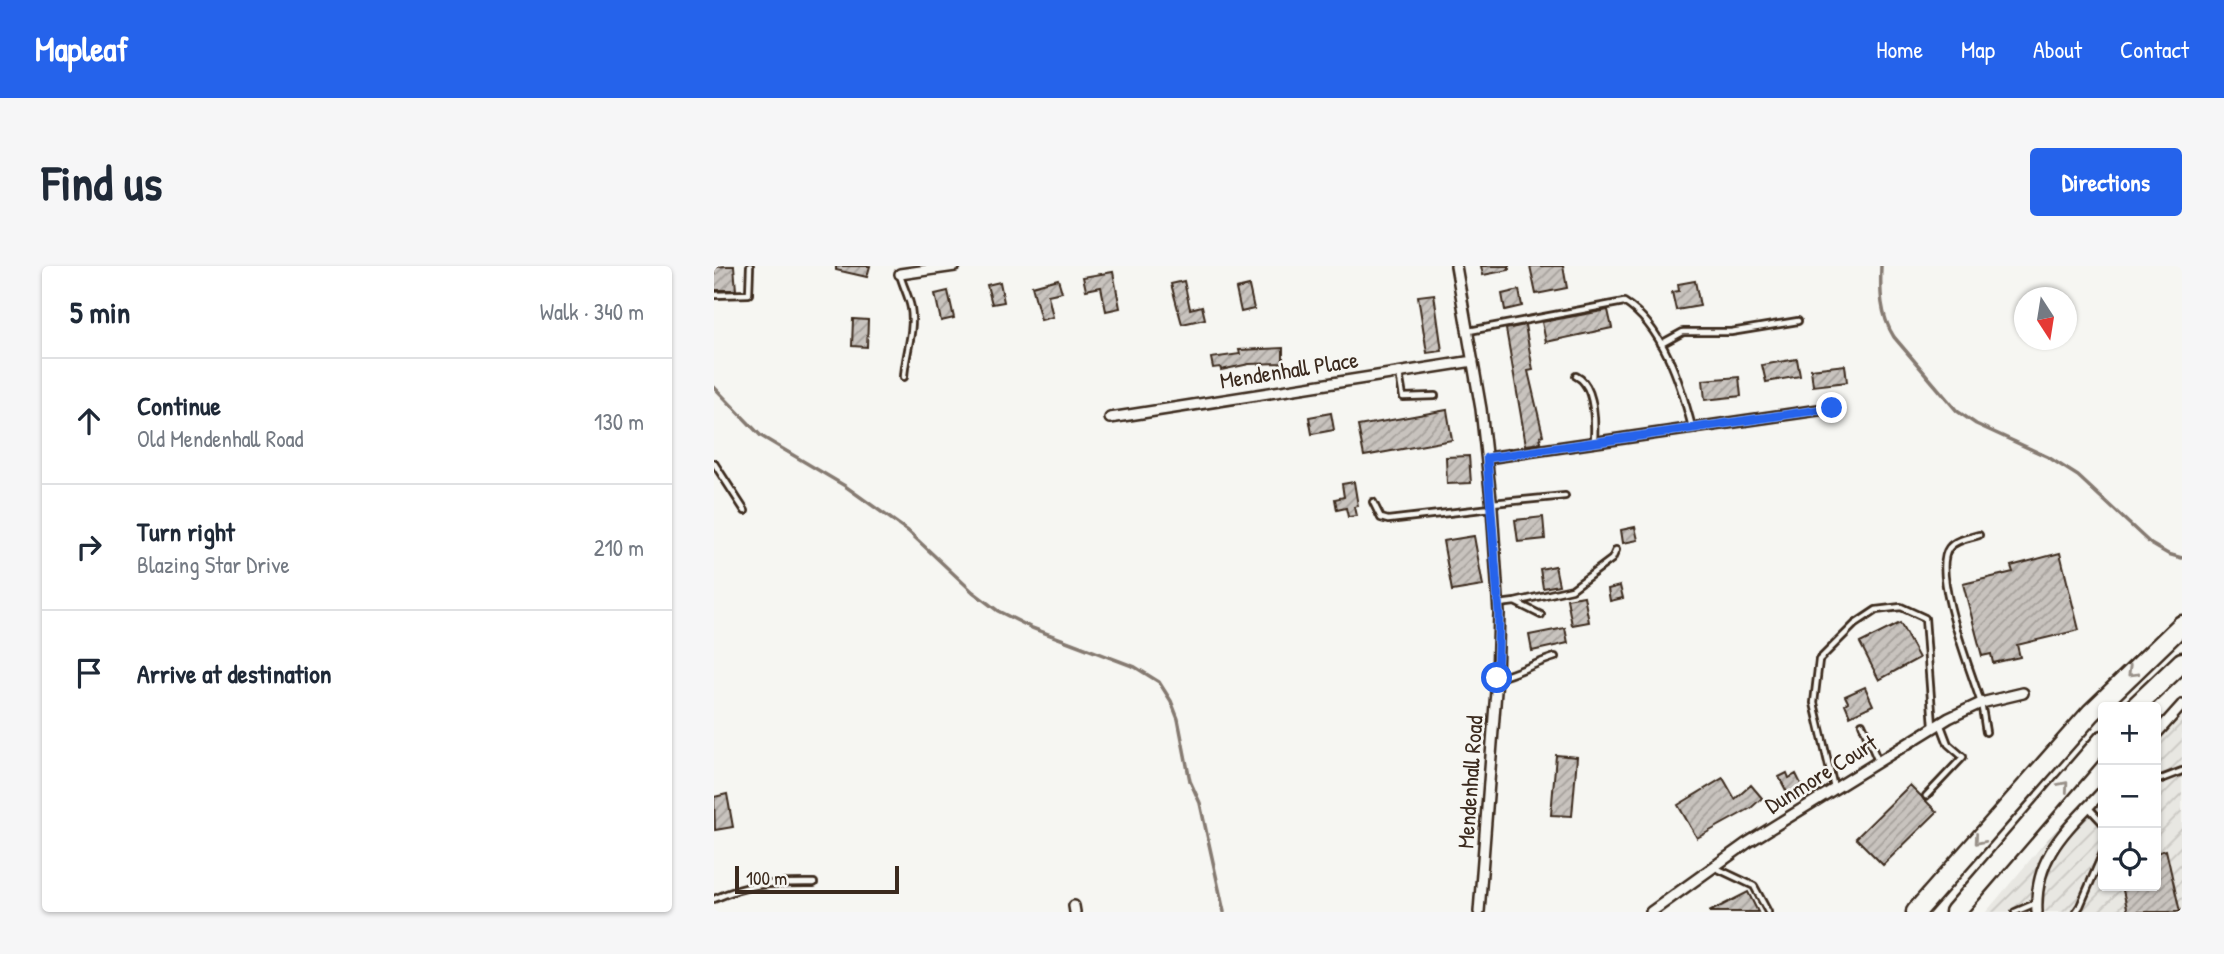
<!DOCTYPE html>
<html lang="en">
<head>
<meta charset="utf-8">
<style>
	body { margin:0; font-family:"Patrick Hand",sans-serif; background:#f6f6f7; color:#1f2937 }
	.controls { position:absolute; right:21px; bottom:21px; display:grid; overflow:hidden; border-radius:7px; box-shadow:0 2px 5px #0004 }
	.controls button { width:63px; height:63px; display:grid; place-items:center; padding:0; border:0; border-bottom:2px solid #e0e1e3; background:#fff; color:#1f2937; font:35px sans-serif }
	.compass { position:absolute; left:1300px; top:21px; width:63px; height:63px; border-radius:50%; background:#fff; box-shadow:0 2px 5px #0004; rotate:168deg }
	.scale { position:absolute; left:21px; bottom:18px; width:164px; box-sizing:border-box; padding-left:7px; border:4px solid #3b2a1e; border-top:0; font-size:19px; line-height:24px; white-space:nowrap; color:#3b2a1e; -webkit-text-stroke:5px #f6f6f2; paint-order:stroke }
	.stop { position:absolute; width:21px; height:21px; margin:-16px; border:5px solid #2563eb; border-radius:50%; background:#fff }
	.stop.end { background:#2563eb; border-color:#fff; box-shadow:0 2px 7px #0008 }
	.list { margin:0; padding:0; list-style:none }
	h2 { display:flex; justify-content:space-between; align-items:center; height:91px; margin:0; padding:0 28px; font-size:30px }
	h2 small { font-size:23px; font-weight:400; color:#747a83 }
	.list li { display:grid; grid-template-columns:46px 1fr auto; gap:21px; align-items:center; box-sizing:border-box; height:126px; padding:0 28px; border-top:2px solid #e0e1e3 }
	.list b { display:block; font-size:26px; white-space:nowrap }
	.list p { margin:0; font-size:23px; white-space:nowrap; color:#747a83 }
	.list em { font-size:23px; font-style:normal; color:#747a83 }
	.icon { flex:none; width:38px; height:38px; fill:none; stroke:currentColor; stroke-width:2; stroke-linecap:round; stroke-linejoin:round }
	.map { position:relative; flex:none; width:1468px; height:646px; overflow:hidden; border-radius:7px }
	header { display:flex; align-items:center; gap:42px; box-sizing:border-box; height:98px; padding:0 35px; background:#2563eb; color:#fff }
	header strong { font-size:33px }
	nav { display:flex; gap:38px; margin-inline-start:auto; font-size:24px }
	.intro { display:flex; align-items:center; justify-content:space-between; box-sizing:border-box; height:168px; padding:0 42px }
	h1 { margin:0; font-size:49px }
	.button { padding:18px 32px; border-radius:7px; background:#2563eb; color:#fff; font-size:24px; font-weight:700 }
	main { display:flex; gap:42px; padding:0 42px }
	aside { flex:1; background:#fff; border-radius:7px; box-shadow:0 2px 5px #0004 }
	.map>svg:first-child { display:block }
	.industrial { fill:url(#industrial-furrows) }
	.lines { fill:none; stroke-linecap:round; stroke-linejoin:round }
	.stream { stroke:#857a71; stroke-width:3.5 }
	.building { fill:url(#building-hatch); stroke:#3b2a1e; stroke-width:2 }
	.lane-casing { stroke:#3b2a1e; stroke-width:10 }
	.street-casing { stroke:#3b2a1e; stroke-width:14 }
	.highway-casing { stroke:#3b2a1e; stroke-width:23 }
	.lane { stroke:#f6f6f2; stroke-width:4.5 }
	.street { stroke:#f6f6f2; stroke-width:9 }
	.highway { stroke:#f6f6f2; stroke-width:18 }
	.oneway { stroke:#989088 }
	.route { stroke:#2563eb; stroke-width:9 }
	.labels { text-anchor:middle; stroke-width:5; stroke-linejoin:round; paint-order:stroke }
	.street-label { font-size:23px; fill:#3b2a1e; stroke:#f6f6f2 }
</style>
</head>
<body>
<header>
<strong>Mapleaf</strong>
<nav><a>Home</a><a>Map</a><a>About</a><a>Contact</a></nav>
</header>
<div class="intro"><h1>Find us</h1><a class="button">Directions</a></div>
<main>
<aside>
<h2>5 min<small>Walk · 340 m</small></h2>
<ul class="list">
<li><svg class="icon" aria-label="ahead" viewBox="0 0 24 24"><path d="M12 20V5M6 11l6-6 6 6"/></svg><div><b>Continue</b><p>Old Mendenhall Road</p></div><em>130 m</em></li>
<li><svg class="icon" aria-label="right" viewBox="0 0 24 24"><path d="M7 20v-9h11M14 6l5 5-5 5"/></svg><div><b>Turn right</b><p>Blazing Star Drive</p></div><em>210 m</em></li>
<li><svg class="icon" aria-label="arrive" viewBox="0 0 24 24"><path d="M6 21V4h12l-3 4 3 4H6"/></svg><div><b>Arrive at destination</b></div></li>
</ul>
</aside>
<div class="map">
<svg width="1468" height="646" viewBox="0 0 1468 646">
	<defs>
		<pattern id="industrial-furrows" width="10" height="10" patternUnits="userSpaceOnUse" patternTransform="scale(1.75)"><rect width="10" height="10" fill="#e8e7e2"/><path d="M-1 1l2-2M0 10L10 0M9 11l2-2" fill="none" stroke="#c8c6c1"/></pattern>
		<pattern id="building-hatch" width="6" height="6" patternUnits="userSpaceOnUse" patternTransform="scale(1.75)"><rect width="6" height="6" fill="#c8c3be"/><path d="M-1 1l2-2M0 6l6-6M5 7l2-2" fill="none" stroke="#a49f9a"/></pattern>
	</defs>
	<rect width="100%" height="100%" fill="#f6f6f2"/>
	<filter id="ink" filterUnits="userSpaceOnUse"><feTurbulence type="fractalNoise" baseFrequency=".0143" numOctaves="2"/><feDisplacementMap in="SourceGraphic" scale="14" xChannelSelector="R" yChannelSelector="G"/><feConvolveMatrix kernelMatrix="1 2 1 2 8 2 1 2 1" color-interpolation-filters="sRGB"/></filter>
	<g filter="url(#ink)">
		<path class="industrial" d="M1468,431V646H1272L1334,573L1389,514V620H1442V459Z"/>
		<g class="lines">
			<path class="stream" d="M1167,0C1166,25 1166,49 1180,71L1243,145L1262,158L1334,191L1364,210L1437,278L1454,288L1468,292
				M0,121L47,170L131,220L194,265L259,326L284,345L318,362L421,401L445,416L457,435L464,453L476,515L486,537L510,646"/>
		</g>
		<path class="building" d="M12,0H20L22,24H0V1Z
			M122,0H156L153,11L122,4Z
			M767,0H795V4L769,9Z
			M816,0H849L853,22L822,28Z
			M399,6L406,42L392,45L387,21L372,24L369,11Z
			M344,13L348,26L334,29L339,51L327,54L318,20Z
			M470,15L476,43L488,40L491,53L468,58L457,18Z
			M981,15L986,40L962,44L958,26L965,25L964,18Z
			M286,16L290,36L278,38L273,19Z
			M535,20L540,43L527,46L522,23Z
			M805,24L808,40L791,44L788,28Z
			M234,25L240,52L227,55L221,28Z
			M720,28L728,85L713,87L704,30Z
			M894,44L898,62L832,76L828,56Z
			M139,53L154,54L153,81L138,80Z
			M811,59L819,104L814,105L829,169L826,170L827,177L812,179L792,63Z
			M569,82V97L535,98L507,104L506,101L499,102L497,92L526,88L525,84Z
			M1083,93L1086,110L1052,116L1048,99Z
			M1131,99L1133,116L1099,120L1097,103Z
			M1025,111L1027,130L991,134L989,114Z
			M733,144L738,174L650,190L644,160Z
			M617,147L620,164L598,168L595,151Z
			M755,190L757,217L733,218L732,191Z
			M640,216L644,240L640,241L642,250L634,251L632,242L623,244L621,233L630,231L628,218Z
			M829,251L831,273L804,276L801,254Z
			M921,261L924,274L909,277L907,264Z
			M760,270L769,320L738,325L729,275Z
			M1346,287L1365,364L1303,379L1306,391L1279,397L1277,388L1268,390L1249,318L1299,306L1297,300Z
			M841,300L845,319L829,322L826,303Z
			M906,320L909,332L896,335L894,323Z
			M870,330L875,356L858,359L853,333Z
			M1186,357L1205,392L1165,414L1146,377Z
			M851,362L854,377L818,385L815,369Z
			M1151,421L1159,439L1136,450L1131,438L1134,436L1131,430Z
			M842,489L863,491L858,550L837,549Z
			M1073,507L1075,512L1082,508L1089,522L1075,530L1065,511Z
			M1009,512L1021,533L1037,519L1048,532L1037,542L983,572L964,539Z
			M1196,519L1223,546L1169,599L1142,572Z
			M13,528L19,561L1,564L0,531Z
			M1452,584L1466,646H1414L1408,620H1442V587Z
			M1034,626L1044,646H995Z"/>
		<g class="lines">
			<defs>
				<path id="lane" d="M186,9C189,20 195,31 197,42C201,65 191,89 190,111
					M0,29L35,28L36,0
					M755,65L910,36C949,60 967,119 978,161
					M947,78L969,66H1017L1084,55
					M685,107L689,131L721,130
					M862,110C881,119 881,156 880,175
					M0,197L31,245
					M659,236L667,252L674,254L777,242
					M778,237L851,230
					M1265,269C1256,272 1242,273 1235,282C1217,306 1257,405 1266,434C1269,444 1270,455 1272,466
					M801,336L858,323L898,293L902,284
					M785,338L801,336L827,349
					M784,412C804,407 821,397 841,391
					M1148,458L1164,495
					M1442,515L1468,505
					M1120,522L1100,437L1105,394L1141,358L1162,344L1187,341L1211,352L1219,460
					M1212,530L1249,491L1234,478L1226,457
					M1375,542L1389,557
					M1002,602L1040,620L1054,646
					M0,633C38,616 59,617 100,617
					M1301,646L1322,637
					M1362,646L1366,640L1389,587"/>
				<path id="street" d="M742,0L767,143L778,242L785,347L783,412L765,646
					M186,8L241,0
					M396,152L759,95
					M773,192L1118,142
					M1442,468L1468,439
					M360,640L361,646
					M937,646L1033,577L1235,452L1267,437L1309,427
					M1323,646C1320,589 1354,563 1389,525"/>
				<path id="highway" d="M1421,441L1468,396
					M1202,646L1377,447L1468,359
					M1241,646L1389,474"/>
			</defs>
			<use href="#lane" class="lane-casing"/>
			<use href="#street" class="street-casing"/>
			<use href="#highway" class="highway-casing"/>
			<use href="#lane" class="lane"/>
			<use href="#street" class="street"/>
			<use href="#highway" class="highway"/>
		</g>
		<defs><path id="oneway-chevron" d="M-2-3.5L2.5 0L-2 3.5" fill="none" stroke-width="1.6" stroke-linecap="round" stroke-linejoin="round" transform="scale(1.75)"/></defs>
		<g class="oneway">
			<use href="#oneway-chevron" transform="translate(1418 406) rotate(136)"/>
			<use href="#oneway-chevron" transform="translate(1350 520) rotate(-49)"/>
			<use href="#oneway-chevron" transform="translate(1265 574) rotate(131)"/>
		</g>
	</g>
	<g class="lines" filter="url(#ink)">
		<path class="route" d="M783,412L785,347L773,192L1118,142"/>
	</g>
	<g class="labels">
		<g class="street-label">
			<text transform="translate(575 104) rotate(-9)" y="8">Mendenhall Place</text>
			<text transform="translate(1107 508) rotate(-32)" y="8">Dunmore Court</text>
			<text transform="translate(756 516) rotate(-86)" y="8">Mendenhall Road</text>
		</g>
	</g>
</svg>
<div class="controls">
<button>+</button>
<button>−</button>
<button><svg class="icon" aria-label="locate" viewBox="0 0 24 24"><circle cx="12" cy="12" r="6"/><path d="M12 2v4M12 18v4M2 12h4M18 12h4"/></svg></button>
</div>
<svg class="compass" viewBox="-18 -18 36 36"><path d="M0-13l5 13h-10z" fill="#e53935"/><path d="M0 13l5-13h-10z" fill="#747a83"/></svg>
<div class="scale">100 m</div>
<div class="stop" style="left:783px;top:412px"></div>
<div class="stop end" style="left:1118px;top:142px"></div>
</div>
</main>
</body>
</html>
